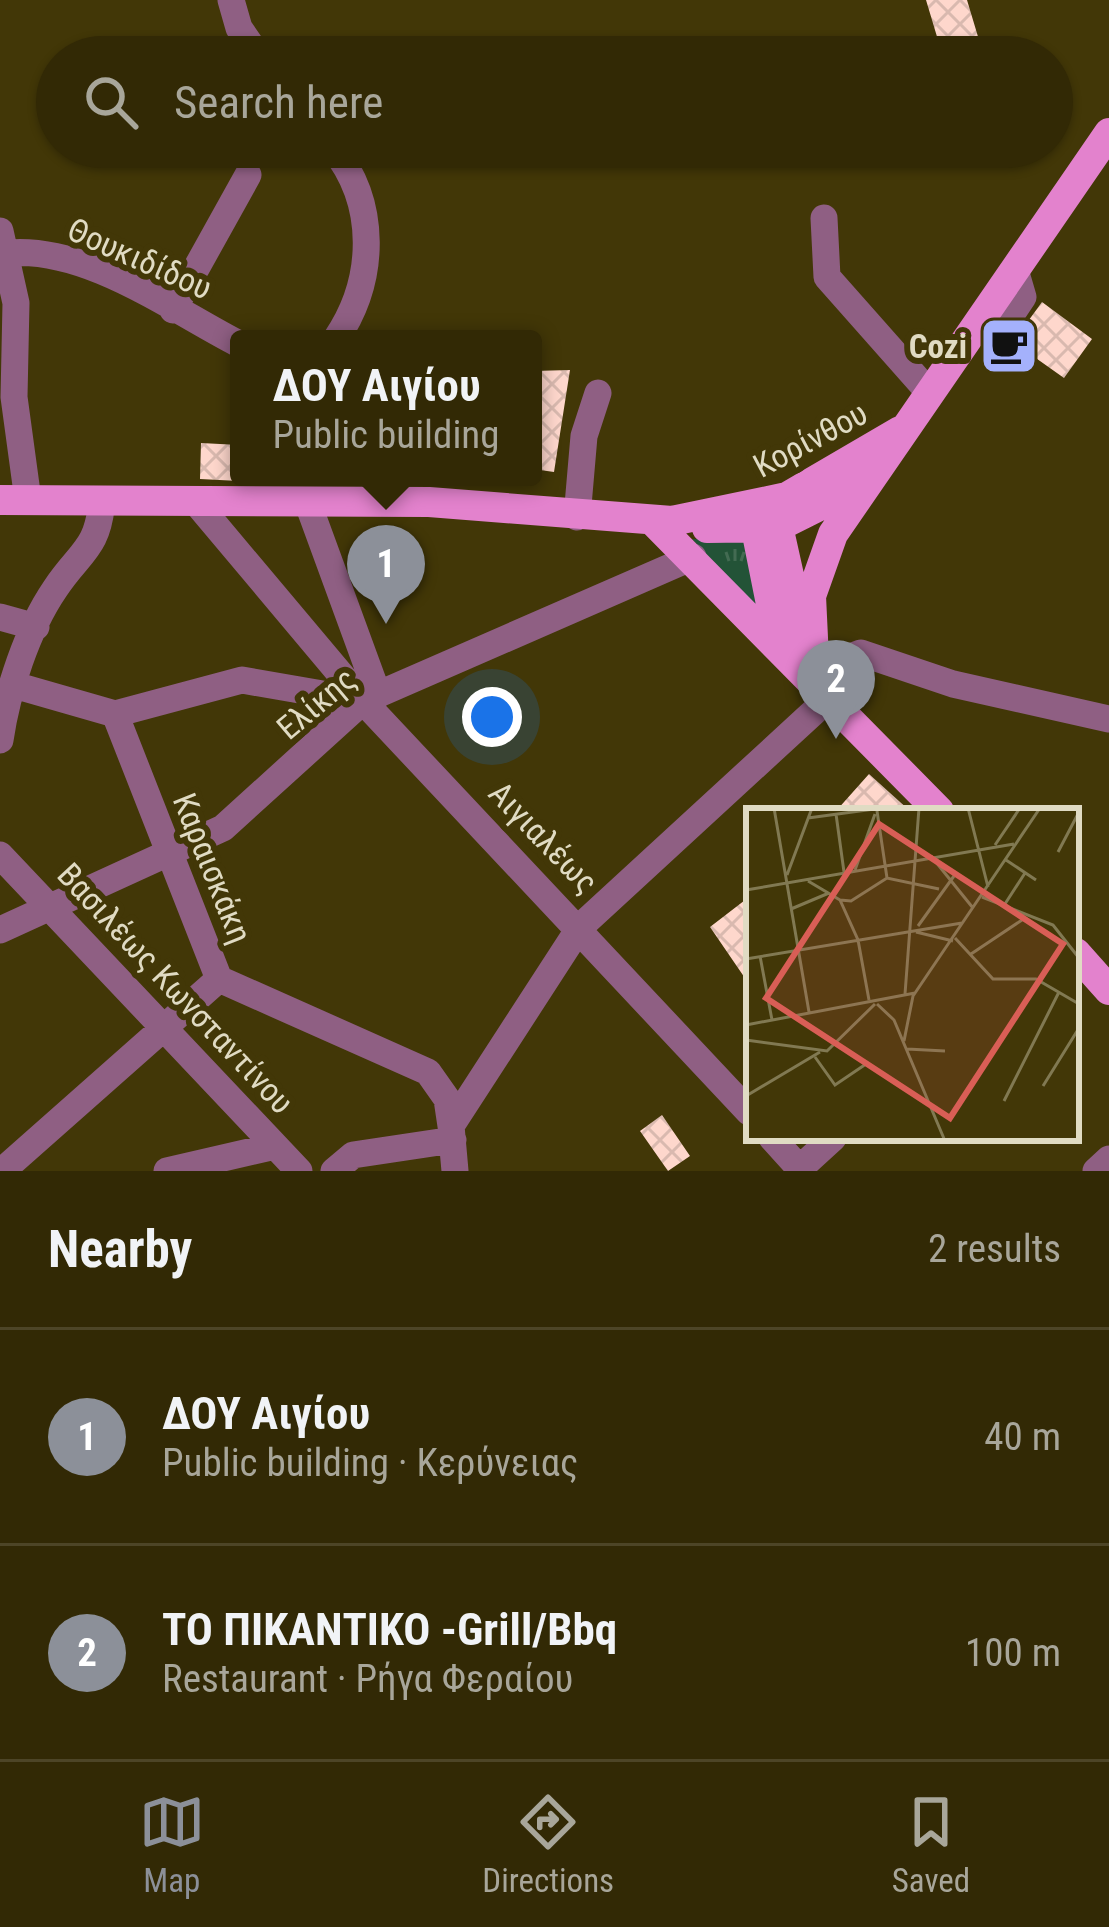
<!DOCTYPE html>
<html lang="en">
<head>
<meta charset="utf-8">
<style>
	body { margin:0; font-family:"Roboto Condensed",sans-serif; background:#3a310f; color:#f1f3f6 }
	.you { position:absolute; left:492px; top:717px; width:42px; height:42px; margin:-30px; border:9px solid #fff; border-radius:50%; background:#1a73e8; box-shadow:0 0 0 18px #1a73e833 }
	.badge { display:grid; place-items:center; width:78px; height:78px; border-radius:50%; background:#8c9099; color:#fff; font-size:39px; font-weight:700 }
	.pin { position:absolute; translate:-50% -99px; filter:drop-shadow(0 3px 6px #0008) }
	.pin::after { content:''; position:absolute; top:63px; width:42px; height:36px; background:inherit; clip-path:polygon(0 0,100% 0,50% 100%) }
	.popup { position:absolute; left:230px; top:330px; width:312px; height:156px; box-sizing:border-box; display:grid; place-content:center; border-radius:12px; background:#322905; filter:drop-shadow(0 3px 9px #0005); font-size:39px; white-space:nowrap; color:#a8a69a }
	.popup b { font-size:45px; color:#f1f3f6 }
	.popup::after { content:''; position:absolute; left:50%; top:100%; margin-left:-24px; border:24px solid transparent; border-top-color:#322905 }
	.list { margin:0; padding:0; list-style:none }
	h2 { display:flex; justify-content:space-between; align-items:center; height:156px; margin:0; padding:0 48px; font-size:51px }
	h2 small { font-size:39px; font-weight:400; color:#a8a69a }
	.list li { display:grid; grid-template-columns:78px 1fr auto; gap:36px; align-items:center; box-sizing:border-box; height:216px; padding:0 48px; border-top:3px solid #4d4527 }
	.list b { display:block; font-size:45px; white-space:nowrap }
	.list p { margin:0; font-size:39px; white-space:nowrap; color:#a8a69a }
	.list em { font-size:39px; font-style:normal; color:#a8a69a }
	.icon { flex:none; width:66px; height:66px; fill:none; stroke:currentColor; stroke-width:2; stroke-linecap:round; stroke-linejoin:round }
	.map { position:relative; flex:none; width:1109px; height:1171px; overflow:hidden }
	.search { position:absolute; background:#322905; box-shadow:0 3px 9px #0004; left:36px; right:36px; top:36px; height:132px; display:flex; align-items:center; gap:30px; box-sizing:border-box; padding:0 42px; border-radius:66px; color:#a8a69a; font-size:45px }
	.sheet { height:588px; background:#322905 }
	nav { display:flex; justify-content:space-around; align-items:center; box-sizing:border-box; height:168px; border-top:3px solid #4d4527; background:#322905; font-size:33px; color:#a8a69a }
	nav a { display:grid; justify-items:center; gap:6px }
	nav .on { color:#8c9099 }
	.map>svg:first-child { display:block }
	.grass { fill:url(#grass-tufts) }
	.building { fill:url(#building-cross-hatch) }
	.lines { fill:none; stroke-linecap:round; stroke-linejoin:round }
	.minor { stroke:#8f5f83; stroke-width:27 }
	.major { stroke:#e382cd; stroke-width:30 }
	.labels { text-anchor:middle; stroke-width:12; stroke-linejoin:round; paint-order:stroke }
	.street-label { font-size:33px; fill:#e0dbc3; stroke:#423707 }
	.poi-label { font-size:33px; font-weight:bold; fill:#e0dbc3; stroke:#423707; text-anchor:end }
	.inset-road { fill:none; stroke:#817952; stroke-width:3 }
	.view { fill:#d95e56; fill-opacity:0.15; stroke:#d95e56; stroke-width:6 }
	.inset-edge { fill:none; stroke:#e0dbc3; stroke-width:6 }
</style>
</head>
<body>
<div class="map">
<svg width="1109" height="1171" viewBox="0 0 1109 1171">
	<defs>
		<pattern id="grass-tufts" width="24" height="20" patternUnits="userSpaceOnUse" patternTransform="scale(3)"><rect width="24" height="20" fill="#235337"/><path d="M3 7l-1-3M5 7V3M7 7l1-3M15 17l-1-3M17 17v-4M19 17l1-3" fill="none" stroke="#436b52"/></pattern>
		<pattern id="building-cross-hatch" width="8" height="8" patternUnits="userSpaceOnUse" patternTransform="scale(3)"><rect width="8" height="8" fill="#fed7cc"/><path d="M0 0l8 8M0 8l8-8" fill="none" stroke="#d9b9af"/></pattern>
	</defs>
	<rect width="100%" height="100%" fill="#423707"/>
	<path class="grass" d="M692,539L745,540L760,611Z"/>
	<path class="building" d="M926,0H967L979,40L941,50Z
		M1042,302L1092,339L1064,378L1013,342Z
		M570,370L554,472L533,469V371Z
		M201,443L239,445V481L200,479Z
		M869,774L910,811H836Z
		M749,897V984L710,927Z
		M662,1115L690,1156L668,1171L640,1131Z"/>
	<g class="lines">
		<path class="minor" d="M231,0L239,28L259,57
			M332,147C378,203 376,280 336,339
			M824,218L827,277L927,390
			M0,231L16,303L14,397L28,500
			M8,253C87,246 171,309 239,344
			M173,310L248,175
			M971,334L1003,327L1023,297L1016,273
			M195,501L363,701L749,1112
			M307,501L378,695
			M577,517L584,436L598,393
			M0,617L36,627
			M818,669L861,653L953,684L1109,719
			M14,685L115,714L242,680L363,701
			M115,714L219,979L428,1072L447,1099L451,1126
			M0,740C7,692 27,630 55,589C80,551 98,550 102,500
			M0,855L299,1171
			M0,930L223,828L363,701L693,557
			M772,1138L802,1171
			M2,1171L219,979
			M167,1171L275,1146
			M334,1171L353,1155L453,1140
			M455,1171L451,1126L580,927L830,697
			M797,1171L833,1138
			M1096,1171L1109,1159"/>
		<path class="major" d="M0,500L429,502L672,521L787,497L900,431
			M774,508L800,625
			M753,514L773,614L786,647
			M653,521L939,811
			M707,528L777,527L859,486
			M814,659L811,596L833,534L1109,133
			M1076,953L1109,990"/>
	</g>
	<defs>
		<symbol id="cafe-square" viewBox="-11 -11 22 22"><rect x="-9" y="-9" width="18" height="18" rx="4" fill="#a4b1fc" stroke="#423707"/><path d="M-5.5-4.5H6V0H3Q3 3.5 0 3.5H-2.5Q-5.5 3.5-5.5 0ZM3-3.2v2h1.7v-2ZM-6 4.5H4V6H-6Z" fill="#111"/></symbol>
	</defs>
	<g fill-rule="evenodd">
		<use href="#cafe-square" x="976" y="313" width="66" height="66"/>
	</g>
	<g class="labels">
		<g class="street-label">
			<text transform="translate(140 258) rotate(24)" y="12">Θουκιδίδου</text>
			<text transform="translate(810 439) rotate(-28)" y="12">Κορίνθου</text>
			<text transform="translate(316 703) rotate(-40)" y="12">Ελίκης</text>
			<text transform="translate(544 837) rotate(46)" y="12">Αιγιαλέως</text>
			<text transform="translate(213 868) rotate(68)" y="12">Καραισκάκη</text>
			<text transform="translate(176 988) rotate(47)" y="12">Βασιλέως Κωνσταντίνου</text>
		</g>
		<g class="poi-label">
			<text x="967" y="358">Cozi</text>
		</g>
	</g>
	<g transform="translate(746 808)">
		<rect width="333" height="333" fill="#423707"/>
		<path class="inset-road" d="M28,0L63,204M222,0L242,79M131,3L141,70M90,6L98,64M62,10L136,0M249,37L274,0M312,44L333,4M185,48L227,100M260,52L290,72M109,62L129,6M41,67L66,0M62,73L94,92L112,132L123,192M0,82L268,36M236,89L307,117L333,150M94,92L105,93L141,70L193,81M257,99L279,65M45,101L83,85M172,118L208,68M170,124L207,133M209,130L247,171H290L333,196M225,146L276,112M14,148L26,212M0,151L216,115M159,186L173,0M131,196L148,212L199,333M0,217L169,185M0,232L81,243L129,196M158,233L167,188L294,0M161,241L199,243M69,249L89,277L120,256M297,278L333,220M0,288L74,244M258,293L313,184"/>
		<path class="view" d="M133,16L317,136L204,310L20,190Z"/>
		<rect width="333" height="333" class="inset-edge"/>
	</g>
</svg>
<div class="you"></div>
<div class="pin badge" style="left:386px;top:624px">1</div>
<div class="popup"><b>ΔΟΥ Αιγίου</b>Public building</div>
<div class="pin badge" style="left:836px;top:739px">2</div>
<div class="search"><svg class="icon" aria-label="search" viewBox="0 0 24 24"><circle cx="10" cy="10" r="6"/><path d="M15 15l6 6"/></svg>Search here</div>
</div>
<section class="sheet">
<h2>Nearby<small>2 results</small></h2>
<ul class="list">
<li><span class="badge">1</span><div><b>ΔΟΥ Αιγίου</b><p>Public building · Κερύνειας</p></div><em>40 m</em></li>
<li><span class="badge">2</span><div><b>ΤΟ ΠΙΚΑΝΤΙΚΟ -Grill/Bbq</b><p>Restaurant · Ρήγα Φεραίου</p></div><em>100 m</em></li>
</ul>
</section>
<nav>
<a class="on"><svg class="icon" aria-label="map" viewBox="0 0 24 24"><path d="M3 6l6-2 6 2 6-2v14l-6 2-6-2-6 2zM9 4v14M15 6v14"/></svg>Map</a>
<a><svg class="icon" aria-label="directions" viewBox="0 0 24 24"><path d="M12 3l9 9-9 9-9-9zM9 14v-3h6M13 9l2 2-2 2"/></svg>Directions</a>
<a><svg class="icon" aria-label="saved" viewBox="0 0 24 24"><path d="M7 4h10v16l-5-4-5 4z"/></svg>Saved</a>
</nav>
</body>
</html>
